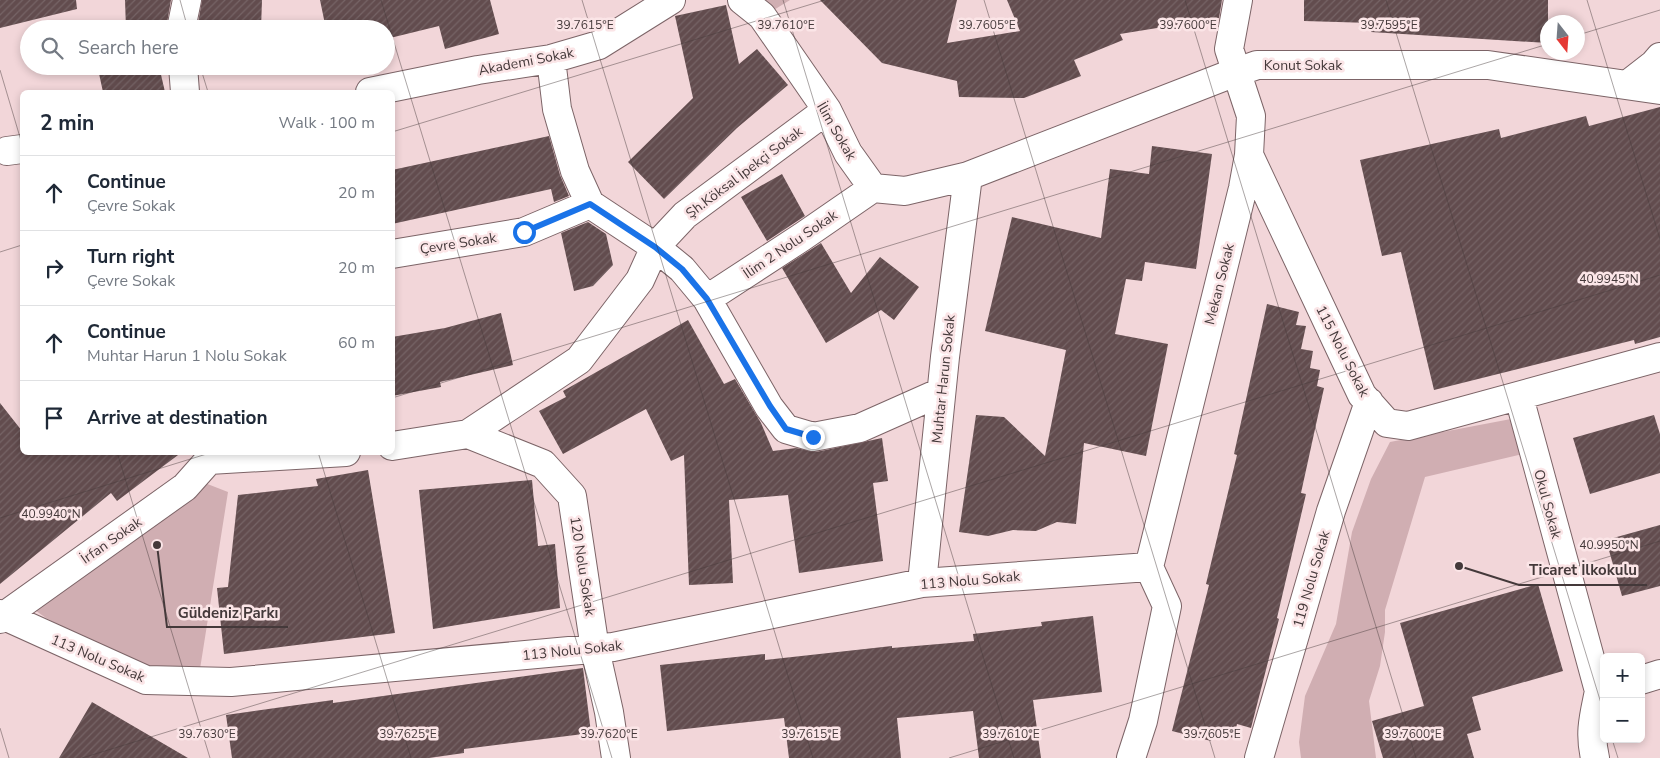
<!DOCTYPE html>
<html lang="en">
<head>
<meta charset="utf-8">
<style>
	body { margin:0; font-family:"Nunito Sans",sans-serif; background:#f2f2f3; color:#1f2937 }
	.controls { position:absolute; right:15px; bottom:15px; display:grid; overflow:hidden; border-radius:8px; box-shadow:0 2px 8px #0003 }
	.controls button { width:45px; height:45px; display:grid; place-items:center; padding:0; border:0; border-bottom:1px solid #e0e1e3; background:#fff; color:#1f2937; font:25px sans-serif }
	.compass { position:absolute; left:1540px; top:15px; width:45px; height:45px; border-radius:50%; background:#fff; box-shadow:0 2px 8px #0003; rotate:163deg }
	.stop { position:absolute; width:15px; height:15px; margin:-11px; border:4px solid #1a73e8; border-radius:50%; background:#fff }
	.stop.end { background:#1a73e8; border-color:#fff; box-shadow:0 1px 5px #0008 }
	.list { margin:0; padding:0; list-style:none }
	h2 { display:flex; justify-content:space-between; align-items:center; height:65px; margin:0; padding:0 20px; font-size:21px }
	h2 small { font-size:16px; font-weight:400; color:#747a83 }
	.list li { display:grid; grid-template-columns:32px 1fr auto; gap:15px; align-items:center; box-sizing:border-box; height:75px; padding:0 20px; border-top:1px solid #e0e1e3 }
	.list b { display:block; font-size:19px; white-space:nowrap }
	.list p { margin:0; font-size:16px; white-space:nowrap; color:#747a83 }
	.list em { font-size:16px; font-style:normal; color:#747a83 }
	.icon { flex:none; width:28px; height:28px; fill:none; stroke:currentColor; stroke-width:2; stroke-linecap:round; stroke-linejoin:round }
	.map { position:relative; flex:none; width:1660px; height:758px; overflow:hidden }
	.search { position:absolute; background:#fff; box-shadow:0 2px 8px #0003; left:20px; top:20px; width:375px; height:55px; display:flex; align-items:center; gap:12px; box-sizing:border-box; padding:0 18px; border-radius:28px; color:#747a83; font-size:19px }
	.panel { position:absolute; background:#fff; box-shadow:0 2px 8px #0003; left:20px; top:90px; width:375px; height:365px; border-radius:8px }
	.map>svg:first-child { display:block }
	.park { fill:#d0aeb2 }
	.building { fill:url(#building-hatch) }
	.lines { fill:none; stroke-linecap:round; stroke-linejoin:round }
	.minor-casing { stroke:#7c6467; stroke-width:30 }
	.minor { stroke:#fff; stroke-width:28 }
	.route { stroke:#1a73e8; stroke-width:6 }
	.ticks { fill:none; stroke:#44393a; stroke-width:1; stroke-opacity:0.45 }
	.labels { text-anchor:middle; stroke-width:5; stroke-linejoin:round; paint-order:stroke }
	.street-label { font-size:14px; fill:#44393a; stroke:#fbe5e7 }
	.ticks-label { font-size:12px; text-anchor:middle; fill:#44393a; stroke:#fbe5e7; stroke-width:5; stroke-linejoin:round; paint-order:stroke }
	.leader { fill:none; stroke:#44393a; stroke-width:2 }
	.callout-dot { fill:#44393a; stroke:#fbe5e7; stroke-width:2 }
	.callout-label { font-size:15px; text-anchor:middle; font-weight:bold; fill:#44393a; stroke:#fbe5e7; stroke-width:5; stroke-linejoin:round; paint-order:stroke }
</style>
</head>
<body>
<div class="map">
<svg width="1660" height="758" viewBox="0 0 1660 758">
	<defs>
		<pattern id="building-hatch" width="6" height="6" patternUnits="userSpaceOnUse" patternTransform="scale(1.25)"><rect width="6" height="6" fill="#624c4e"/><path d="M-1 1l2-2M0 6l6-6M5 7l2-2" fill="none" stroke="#766466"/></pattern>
	</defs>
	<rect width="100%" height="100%" fill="#f2d6d9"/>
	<path class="park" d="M744,0H790L759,19Z
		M1511,419L1540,450L1425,477L1385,610V632L1380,666L1369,701L1376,758H1301L1299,742L1305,696L1336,624L1352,532L1371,479L1390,442Z
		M192,478L228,492L200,669L146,670L46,618L18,598Z"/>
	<path class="building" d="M0,0H76L77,9L0,28Z
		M125,0H171L166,29H126Z
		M202,0H262L261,29H197Z
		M320,0H490L499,34L445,49L439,26L386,39V29H326Z
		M820,0H957L947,43L1020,31L1007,0H1222L1219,18L1120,34L1123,40L1074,60L1081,76L1024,98L959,97L957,81L882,63Z
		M1304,0H1548V43L1371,32V23L1304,21Z
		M726,5L739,64L757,49L788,85L737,128L664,199L628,162L693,98L675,16Z
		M110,66H159L165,92H103L98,69Z
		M1660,107V337L1635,344L1634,340L1434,390L1401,252L1382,256L1360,160L1499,129L1501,138L1586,116L1589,126Z
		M549,136L560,175L569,196L554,202L551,189L392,224V170Z
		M1152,146L1212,154L1196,269L1145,262L1142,281L1126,279L1115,334L1168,344L1146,456L1084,443L1076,524L1057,522L1036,531L1013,530L988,536L959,532L976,415L1004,417L1045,456L1066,350L985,331L1012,217L1101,238L1110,169L1149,174Z
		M782,174L805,216L767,241L741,197Z
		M588,222L606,234L613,265L593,286L574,291L561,233Z
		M821,243L851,293L880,257L919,287L894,320L881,310L826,343L782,268Z
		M1267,304L1299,312L1296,325L1306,326L1301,349L1313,351L1310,368L1320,370L1317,386L1324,388L1301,493L1306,494L1277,618L1279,619L1251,728L1237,724L1234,738L1213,733L1211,741L1172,731L1209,585L1206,584L1237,455L1234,454Z
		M501,313L513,365L440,382L441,387L392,396V337L445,328Z
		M688,320L724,384L735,379L761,423L773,451L796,448L816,452L882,438L888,481L873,483L883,561L799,573L788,495L729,500L733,583L689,585L684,455L671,461L646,409L563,454L539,411L566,397L563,391Z
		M0,403L22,431V452H182L117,501L111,493L0,584Z
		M1654,415L1660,434V473L1590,494L1573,438Z
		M368,470L395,633L224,654L217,588L228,587L238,495L318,486L316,479Z
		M532,480L538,546L555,544L560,608L433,629L419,490Z
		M1660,525V586L1622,596L1606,540Z
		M1538,584L1563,671L1472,697L1481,730L1467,734L1474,758H1383L1372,721L1424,706L1400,623Z
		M1093,616L1102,692L1033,700L1041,758H979L973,711L897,718L901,758H789L784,718L667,731L660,665L765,654V660L892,646V648L974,641L973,634L1042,626L1041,622Z
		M583,668L591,733L464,749V753L429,758H232L226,715L333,700V703Z
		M92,702L188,758H59Z"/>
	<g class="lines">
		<defs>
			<path id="minor" d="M742,0L762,16L827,110L848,153L873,188L905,191L968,176L1223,77L1257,65H1488L1660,90
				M181,29L187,0
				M551,59L557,109L575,171L590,204
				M183,66L185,92
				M1627,85L1654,64L1660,57
				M370,92L478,70L551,59L599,45L671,0
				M7,151L22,149
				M1249,155L1362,395L1387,423L1408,426L1660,357
				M392,254L524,232L590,204L655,247L682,269L707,299L769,407L786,429L813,437L860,428L941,392
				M707,299L802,237L873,188
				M1519,397L1599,691C1594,716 1589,732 1595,758
				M468,434L543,464L572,496L595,649L609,712L616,758
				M392,446L468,434L579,360L640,280L655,247L685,215L827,110
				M209,460L346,452
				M1149,567L1243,188L1249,155L1251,116L1229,49L1238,0
				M922,583L945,357L968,176
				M0,614L146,680L231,682L613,647L922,583L1149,567
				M0,619L185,487L209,460V452
				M1641,680L1660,674
				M1131,758L1143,721L1167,606L1149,567
				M1259,758L1331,511L1369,402"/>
		</defs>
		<use href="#minor" class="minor-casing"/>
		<use href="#minor" class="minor"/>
	</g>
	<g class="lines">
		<path class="route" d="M524,232L590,204L655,247L682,269L707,299L770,406L786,429L813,437"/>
	</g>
	<path class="ticks" d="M180,0L188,29M381,0L612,758M582,0L813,758M783,0L1014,758M984,0L1215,758M1185,0L1416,758M1386,0L1604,713M1587,0L1660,239M1578,35L1660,10M200,66L208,92M0,70L22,144M392,132L825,0M0,252L22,245M392,398L1548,44M117,452L210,758M318,452L411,758M0,518L213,452M0,728L9,758M1612,739L1618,758M82,758L1660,275M949,758L1660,541"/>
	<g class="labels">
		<g class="street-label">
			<text transform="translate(526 61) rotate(-11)" y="5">Akademi Sokak</text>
			<text x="1303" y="70">Konut Sokak</text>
			<text transform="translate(837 131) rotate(60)" y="5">İlim Sokak</text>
			<text transform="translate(744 172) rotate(-37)" y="5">Şh.Köksal İpekçi Sokak</text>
			<text transform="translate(458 243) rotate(-9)" y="5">Çevre Sokak</text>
			<text transform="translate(790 244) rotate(-34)" y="5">İlim 2 Nolu Sokak</text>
			<text transform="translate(1219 284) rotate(-76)" y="5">Mekan Sokak</text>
			<text transform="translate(1343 351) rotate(63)" y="5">115 Nolu Sokak</text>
			<text transform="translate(943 379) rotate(-84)" y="5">Muhtar Harun Sokak</text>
			<text transform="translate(1548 504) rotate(75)" y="5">Okul Sokak</text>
			<text transform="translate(111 540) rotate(-35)" y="5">İrfan Sokak</text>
			<text transform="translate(583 566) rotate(81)" y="5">120 Nolu Sokak</text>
			<text transform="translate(1311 579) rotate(-74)" y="5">119 Nolu Sokak</text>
			<text transform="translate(970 580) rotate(-5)" y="5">113 Nolu Sokak</text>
			<text transform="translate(572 650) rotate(-6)" y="5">113 Nolu Sokak</text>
			<text transform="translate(98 658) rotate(23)" y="5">113 Nolu Sokak</text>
		</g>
	</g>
	<g class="ticks-label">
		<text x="585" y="29">39.7615°E</text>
		<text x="786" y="29">39.7610°E</text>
		<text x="987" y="29">39.7605°E</text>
		<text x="1188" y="29">39.7600°E</text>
		<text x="1389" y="29">39.7595°E</text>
		<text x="1609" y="283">40.9945°N</text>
		<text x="51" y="518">40.9940°N</text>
		<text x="1609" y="549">40.9950°N</text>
		<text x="207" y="738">39.7630°E</text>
		<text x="408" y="738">39.7625°E</text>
		<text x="609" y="738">39.7620°E</text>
		<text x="810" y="738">39.7615°E</text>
		<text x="1011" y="738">39.7610°E</text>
		<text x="1212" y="738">39.7605°E</text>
		<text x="1413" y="738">39.7600°E</text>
	</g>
	<path class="leader" d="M1459 566L1519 585H1647M157 545L167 627H288"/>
	<g class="callout-dot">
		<circle cx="1459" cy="566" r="5"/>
		<circle cx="157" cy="545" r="5"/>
	</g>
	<g class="callout-label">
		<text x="1583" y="575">Ticaret İlkokulu</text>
		<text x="228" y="618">Güldeniz Parkı</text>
	</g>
</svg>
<div class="controls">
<button>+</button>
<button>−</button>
</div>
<svg class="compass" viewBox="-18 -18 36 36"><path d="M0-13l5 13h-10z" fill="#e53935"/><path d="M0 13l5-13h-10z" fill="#747a83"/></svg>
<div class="stop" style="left:524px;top:232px"></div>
<div class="stop end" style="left:813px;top:437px"></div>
<div class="search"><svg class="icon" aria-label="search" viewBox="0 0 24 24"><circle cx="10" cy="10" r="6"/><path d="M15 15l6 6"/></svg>Search here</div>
<section class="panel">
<h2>2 min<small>Walk · 100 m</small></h2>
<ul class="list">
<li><svg class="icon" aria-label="ahead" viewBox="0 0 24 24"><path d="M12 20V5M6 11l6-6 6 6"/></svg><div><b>Continue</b><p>Çevre Sokak</p></div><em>20 m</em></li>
<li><svg class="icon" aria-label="right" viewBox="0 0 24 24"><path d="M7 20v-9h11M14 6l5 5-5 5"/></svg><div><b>Turn right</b><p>Çevre Sokak</p></div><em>20 m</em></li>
<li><svg class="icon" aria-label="ahead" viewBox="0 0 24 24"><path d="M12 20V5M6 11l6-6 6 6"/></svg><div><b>Continue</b><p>Muhtar Harun 1 Nolu Sokak</p></div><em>60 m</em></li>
<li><svg class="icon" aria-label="arrive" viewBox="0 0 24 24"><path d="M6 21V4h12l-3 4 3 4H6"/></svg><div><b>Arrive at destination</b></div></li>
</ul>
</section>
</div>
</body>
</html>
